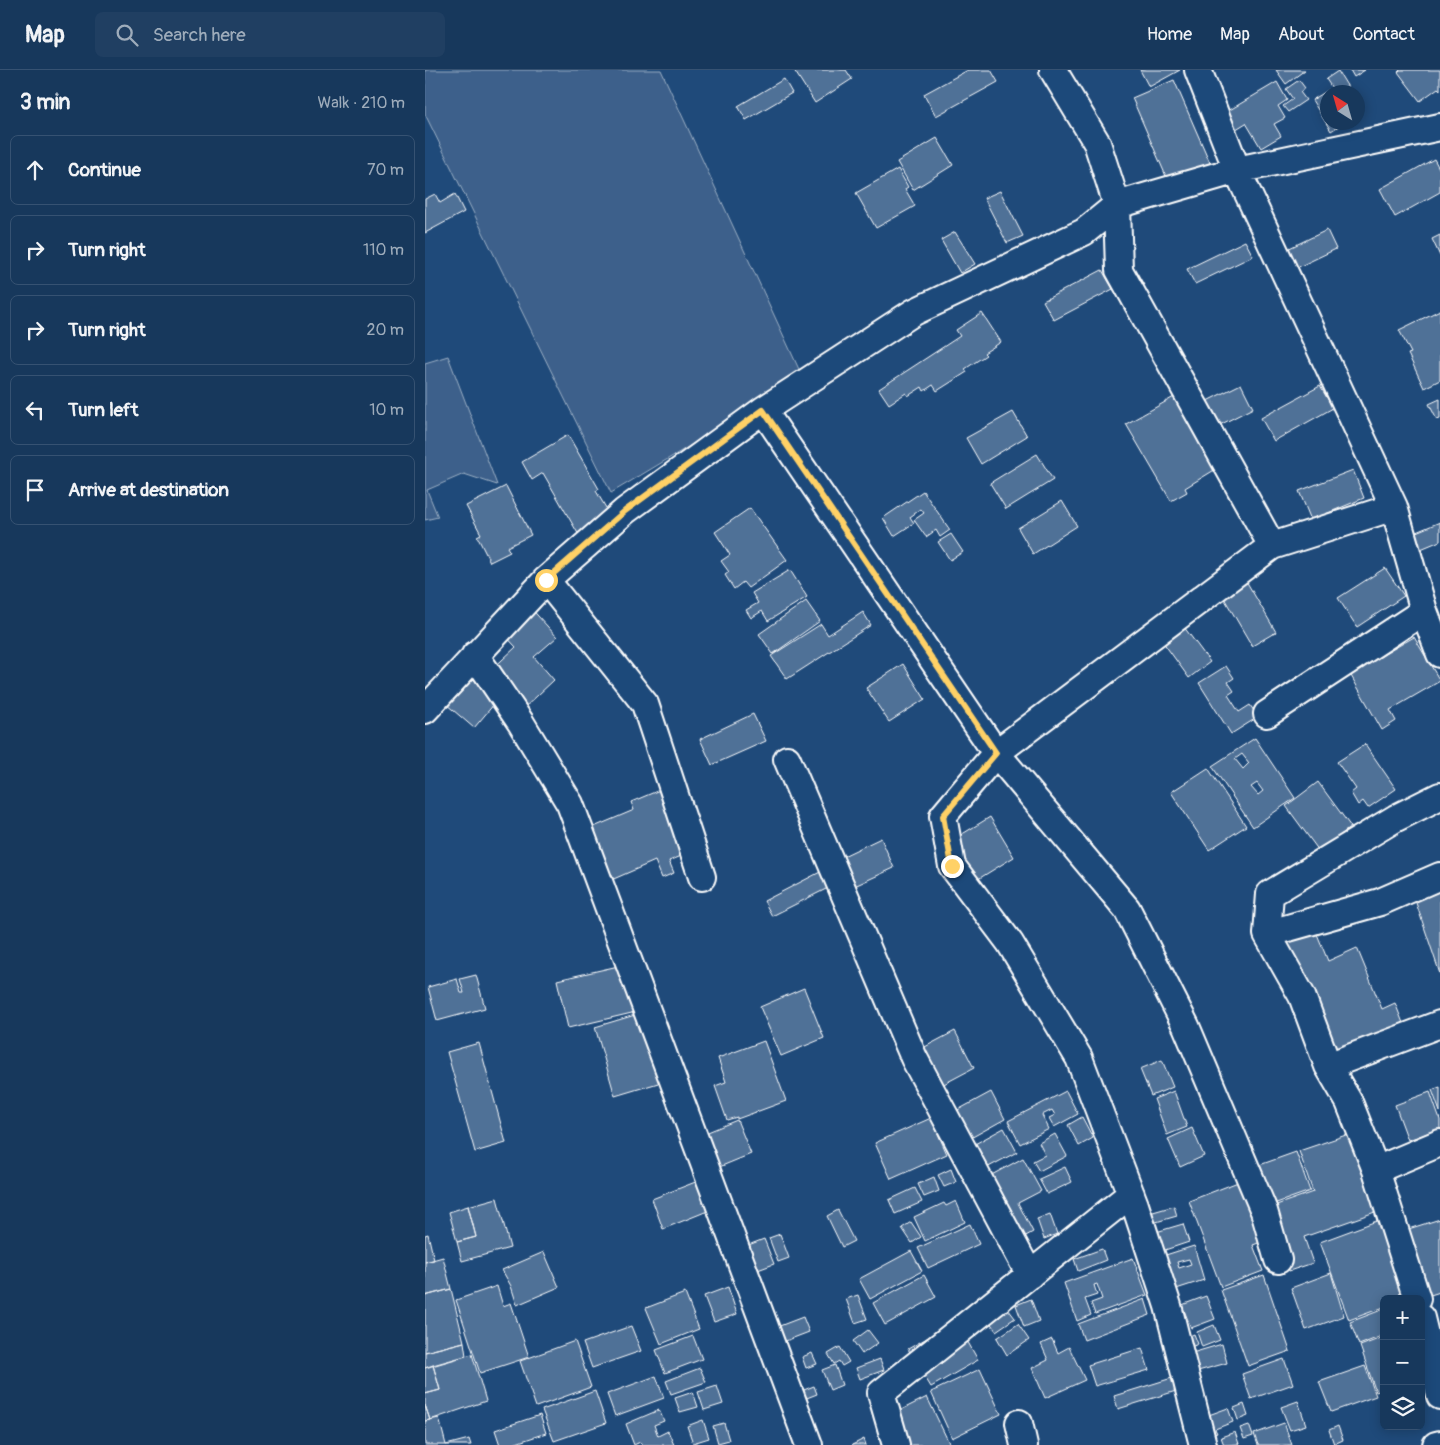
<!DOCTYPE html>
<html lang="en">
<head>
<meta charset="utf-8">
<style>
	body { margin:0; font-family:Pangolin,sans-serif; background:#203f62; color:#f1f3f6 }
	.controls { position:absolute; right:15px; bottom:15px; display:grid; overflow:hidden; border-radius:8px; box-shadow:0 2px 12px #0003 }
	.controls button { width:45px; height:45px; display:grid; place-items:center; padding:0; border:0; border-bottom:1px solid #365272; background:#17385c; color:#f1f3f6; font:25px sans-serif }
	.compass { position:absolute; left:895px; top:15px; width:45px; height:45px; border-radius:50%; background:#17385c; box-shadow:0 2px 12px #0003; rotate:323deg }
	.stop { position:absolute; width:15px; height:15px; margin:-11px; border:4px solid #ffd166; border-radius:50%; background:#fff }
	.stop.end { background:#ffd166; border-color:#fff; box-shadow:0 1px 5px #0008 }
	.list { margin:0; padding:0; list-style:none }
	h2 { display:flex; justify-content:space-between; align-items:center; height:65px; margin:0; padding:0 20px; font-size:21px }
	h2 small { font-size:16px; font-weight:400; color:#9eacbb }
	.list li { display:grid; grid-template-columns:32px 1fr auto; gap:15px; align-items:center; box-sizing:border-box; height:70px; margin:0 10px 10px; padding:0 10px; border:1px solid #365272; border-radius:8px }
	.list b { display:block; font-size:19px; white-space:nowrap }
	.list em { font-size:16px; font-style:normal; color:#9eacbb }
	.icon { flex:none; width:28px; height:28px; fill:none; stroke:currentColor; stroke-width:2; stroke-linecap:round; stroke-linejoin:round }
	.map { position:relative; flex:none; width:1015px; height:1375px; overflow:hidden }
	header { display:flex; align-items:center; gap:30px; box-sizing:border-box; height:70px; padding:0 25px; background:#17385c; border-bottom:1px solid #365272 }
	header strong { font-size:24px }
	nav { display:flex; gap:28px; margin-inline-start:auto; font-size:18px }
	.search { width:350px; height:45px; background:#203f62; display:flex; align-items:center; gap:12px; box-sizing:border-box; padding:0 18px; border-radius:8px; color:#9eacbb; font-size:19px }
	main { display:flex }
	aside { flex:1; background:#17385c }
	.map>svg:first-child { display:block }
	.green { fill:#3c618b; stroke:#9eb0c5 }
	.building { fill:#507197; stroke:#fff; fill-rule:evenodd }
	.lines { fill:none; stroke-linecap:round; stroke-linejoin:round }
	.minor-casing { stroke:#fff; stroke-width:30 }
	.minor { stroke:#1f4a7a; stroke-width:26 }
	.route { stroke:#ffd166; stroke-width:6 }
</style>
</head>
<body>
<header>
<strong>Map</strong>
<div class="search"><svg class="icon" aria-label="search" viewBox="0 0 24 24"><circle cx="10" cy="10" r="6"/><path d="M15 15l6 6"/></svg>Search here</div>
<nav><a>Home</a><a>Map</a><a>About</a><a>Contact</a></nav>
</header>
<main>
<aside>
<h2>3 min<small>Walk · 210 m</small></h2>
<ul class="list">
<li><svg class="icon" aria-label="ahead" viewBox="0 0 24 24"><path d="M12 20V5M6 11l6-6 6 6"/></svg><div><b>Continue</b></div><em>70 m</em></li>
<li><svg class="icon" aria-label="right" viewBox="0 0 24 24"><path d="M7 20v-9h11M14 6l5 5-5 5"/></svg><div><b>Turn right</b></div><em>110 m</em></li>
<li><svg class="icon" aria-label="right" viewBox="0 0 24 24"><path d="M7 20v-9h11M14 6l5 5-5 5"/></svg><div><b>Turn right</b></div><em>20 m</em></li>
<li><svg class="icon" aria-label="left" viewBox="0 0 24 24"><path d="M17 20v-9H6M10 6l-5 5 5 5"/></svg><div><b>Turn left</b></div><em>10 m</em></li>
<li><svg class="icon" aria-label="arrive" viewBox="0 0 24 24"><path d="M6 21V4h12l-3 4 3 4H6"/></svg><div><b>Arrive at destination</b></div></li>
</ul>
</aside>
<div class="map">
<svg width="1015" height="1375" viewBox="0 0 1015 1375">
	<rect width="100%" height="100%" fill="#1f4a7a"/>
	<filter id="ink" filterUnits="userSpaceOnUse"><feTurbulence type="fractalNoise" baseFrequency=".02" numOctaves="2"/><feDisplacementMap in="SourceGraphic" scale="10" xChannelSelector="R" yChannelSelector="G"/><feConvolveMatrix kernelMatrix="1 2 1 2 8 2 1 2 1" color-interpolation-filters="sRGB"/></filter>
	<g filter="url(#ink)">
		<path class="green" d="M0,0H236L378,308L186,423L0,44Z
			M23,286L72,415L39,404L2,420L13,447L0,450V293Z"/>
		<path class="building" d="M369,0H421L427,9L390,33Z
			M543,0H566L573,12L511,46L499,24Z
			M715,0H755L724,17Z
			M851,0H880L861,14Z
			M925,0H940L929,7Z
			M975,0H1015V20L1013,18L995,31L973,2Z
			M913,1L926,22H902V52H920L906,61L887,30L907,18L901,9Z
			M359,9L367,23L321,50L313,36Z
			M749,10L786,95L744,113L707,28Z
			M874,10L880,18L875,22L881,30L863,42L858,36L868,29L861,19Z
			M852,12L862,30L853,36L860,48L849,54L856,66L836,78L821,53L808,61L798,44Z
			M512,68L528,95L488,120L472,92Z
			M1009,89L1015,100V122L970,147L955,119Z
			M473,99L483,117L480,119L490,136L451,158L431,123Z
			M575,121L598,166L582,173L559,128Z
			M10,124L15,133L30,124L39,142L0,163V129Z
			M902,160L911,179L863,202L854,183Z
			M530,162L550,194L535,203L516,170Z
			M1015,165V186L1007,169Z
			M820,171L828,186L770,214L762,199Z
			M677,200L688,219L629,250L618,231Z
			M1015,240V310L999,318L983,284L986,283L974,260Z
			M557,243L576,272L559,283L561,285L540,299L542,302L512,321L508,315L499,321L497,317L483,326L481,323L464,334L454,319L535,266L531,260Z
			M816,314L828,338L781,362L768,338Z
			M895,316L908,338L849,371L836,348Z
			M749,327L791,399L760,418L762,422L746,431L701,354Z
			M1015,329V349L1012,350L1004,334Z
			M588,342L602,366L556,394L541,368Z
			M143,365L174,419L171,421L187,448L155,467L118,403L107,410L97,392Z
			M612,384L628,410L581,439L565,413Z
			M928,400L939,428L886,450L874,421Z
			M81,416L106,465L82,477L85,482L65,492L52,466L56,464L41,436Z
			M498,421L525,460L515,467L511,460L501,467L489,450L499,443L496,439L485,447L489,453L469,466L458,448Z
			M637,431L652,456L608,484L593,458Z
			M325,438L362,490L323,518L318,512L309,519L300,505L304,502L296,491L305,485L290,462Z
			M1015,452V471L991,481L984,465Z
			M526,464L538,482L525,490L513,472Z
			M960,498L979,526L932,557L913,528Z
			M365,500L382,527L343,551L337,541L326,548L321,540L333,533L327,523Z
			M820,509L851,562L827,576L796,523Z
			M381,531L395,551L348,584L334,564Z
			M103,535L132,567L109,587L129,610L97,640L63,603L91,577L75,560Z
			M438,542L446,555L362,609L346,586L396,554L403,565Z
			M756,553L785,592L764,608L735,568Z
			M989,567L1015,611L965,640L971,651L957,660L925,604Z
			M478,594L500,629L464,652L441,618Z
			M801,596L809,608L803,612L809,621L803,625L814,642L825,635L833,647L806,664L774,613Z
			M41,597L75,627L49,658L14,628Z
			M328,644L341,671L287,695L275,669Z
			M830,668L870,728L828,757L787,696ZM817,684L824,693L818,699L810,689ZM832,713L838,721L833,725L826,717Z
			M940,674L971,719L943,738L938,731L933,735L926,723L931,719L912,692Z
			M783,698L821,756L784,780L746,722Z
			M893,712L926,757L894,781L861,736Z
			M237,719L264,783L244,791L249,803L237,808L230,791L184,811L157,762L209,740L206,732Z
			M565,747L589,787L550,811L526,771Z
			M456,768L469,798L423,819L410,790Z
			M401,799L409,815L347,846L339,831Z
			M1015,811V904L987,821Z
			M890,859L903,891L932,878L957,939L970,933L980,958L910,986L862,870Z
			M211,892V942L143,958L132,910Z
			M51,905L60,938L12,951L3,917L32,909L36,923H39L35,909Z
			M379,918L399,968L356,986L335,937Z
			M220,942L240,1011L190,1026L170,957Z
			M530,961L549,998L515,1016L496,979Z
			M339,971L361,1031L312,1049V1047L302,1050L290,1016L301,1012L293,988Z
			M54,973L81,1073L50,1082L22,982Z
			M737,990L748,1017L726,1026L715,999Z
			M1015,1017V1042L1007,1020Z
			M641,1021L653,1044L629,1057L624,1048L630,1045L627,1040L617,1045L624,1059L595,1074L583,1051Z
			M749,1021L762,1057L742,1065L729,1029Z
			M566,1022L580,1049L533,1075L518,1048Z
			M1005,1022L1015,1050V1059L983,1070L970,1035Z
			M657,1047L668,1068L654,1076L643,1055Z
			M506,1048L522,1084L466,1109L450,1073Z
			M312,1050L326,1084L287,1100L273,1066Z
			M579,1058L592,1082L552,1103L539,1080Z
			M767,1058L779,1086L755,1097L743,1069Z
			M630,1064L642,1086L614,1101L608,1091L620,1085L614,1073Z
			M924,1064L950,1142L879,1167L888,1193L864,1201L843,1138L888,1122L874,1081Z
			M871,1082L885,1121L843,1136L829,1097Z
			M598,1088L616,1121L593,1133L608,1162L581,1177L548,1115Z
			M640,1097L647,1112L622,1124L614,1109Z
			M526,1099L531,1112L519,1117L513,1105Z
			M509,1107L514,1121L499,1127L493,1114Z
			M273,1111L285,1140L238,1159L227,1129Z
			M813,1112L836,1172L828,1175L838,1201L796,1217L764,1131Z
			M490,1118L497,1132L470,1144L464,1130Z
			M72,1128L85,1178L37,1191L32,1172L51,1167L43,1136Z
			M531,1131L540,1152L500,1171L489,1147L519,1133L521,1136Z
			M43,1136L51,1167L32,1172L24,1142Z
			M749,1136L752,1146L724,1154L721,1144Z
			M413,1140L429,1171L417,1177L402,1146Z
			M625,1144L632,1164L619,1169L612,1149Z
			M957,1149L980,1229H959V1237L924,1250L895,1172Z
			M1015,1149V1222L999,1227L977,1161Z
			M486,1152L496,1167L487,1173L477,1158Z
			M545,1154L554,1174L503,1198L493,1178Z
			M758,1154L764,1172L722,1186L731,1162Z
			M3,1164L9,1190L0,1192V1165Z
			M355,1164L364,1188L353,1192L344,1168Z
			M339,1169L349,1194L322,1204L313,1179Z
			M769,1176L779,1210L739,1223L728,1189ZM764,1189L766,1194L754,1198L752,1192Z
			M677,1179L681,1190L653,1201L649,1189Z
			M486,1181L497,1201L445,1229L434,1209Z
			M119,1182L134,1217L92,1235L86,1216L77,1200Z
			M18,1187L26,1219L0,1226V1192Z
			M708,1188L722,1225L670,1244L666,1233L677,1229L672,1214L669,1215L672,1225L660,1229L666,1245L652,1251L639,1213Z
			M906,1203L919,1246L881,1260L866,1218Z
			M499,1205L511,1227L460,1255L448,1233Z
			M839,1205L865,1281L823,1296L796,1220Z
			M72,1216L78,1236L86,1233L104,1287L55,1303L31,1230Z
			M303,1217L312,1244L289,1252L279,1226Z
			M26,1219L39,1272L0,1282V1226Z
			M260,1223L274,1259L236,1274L221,1238Z
			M433,1225L442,1249L430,1253L421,1229Z
			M781,1226L790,1249L766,1258L757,1235Z
			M606,1229L614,1251L599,1257L591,1235Z
			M720,1229L725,1245L659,1270L653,1254Z
			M580,1235L590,1248L571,1261L562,1248Z
			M959,1239V1265L934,1275L925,1252Z
			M378,1247L384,1262L350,1275L344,1260Z
			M531,1251L553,1290L506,1317L483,1279Z
			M593,1254L604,1270L582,1285L572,1268Z
			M789,1255L795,1270L777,1277L772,1262Z
			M206,1256L216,1281L167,1298L158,1273Z
			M443,1260L453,1273L437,1284L428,1271Z
			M769,1264L773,1274L754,1282L749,1273Z
			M268,1266L277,1289L240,1303L231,1280Z
			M959,1267V1319L951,1322L935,1276Z
			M627,1269L633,1283L644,1277L660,1310L620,1328L607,1298L623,1290L616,1274Z
			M150,1271L166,1317L111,1337L95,1291Z
			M39,1272L41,1286L0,1298V1282Z
			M797,1274L802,1293L762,1304L757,1286Z
			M415,1277L424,1292L417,1296L414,1291L409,1294L403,1284Z
			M717,1278L724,1300L670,1316L663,1295Z
			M387,1283L392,1294L381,1298L377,1287Z
			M47,1284L61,1331L5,1350L0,1335V1324L15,1320L8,1295Z
			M455,1289L459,1300L435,1309L431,1298Z
			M859,1289L868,1314L826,1329L817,1304Z
			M8,1295L15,1320L0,1324V1298Z
			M410,1295L417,1315L405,1320L397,1300Z
			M940,1296L951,1326L906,1342L894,1312Z
			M275,1298L281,1312L246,1324L241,1311Z
			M555,1299L576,1344L527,1368L506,1322Z
			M231,1306L239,1328L190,1346L182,1324Z
			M747,1308L751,1321L693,1339L689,1326Z
			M292,1316L298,1334L279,1340L273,1322Z
			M389,1316L392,1324L369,1333L366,1325Z
			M170,1321L181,1353L129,1371L117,1340Z
			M268,1322L273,1337L255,1342L250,1328Z
			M502,1327L525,1375H478L464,1346Z
			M873,1331L881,1355L865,1360L856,1337Z
			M819,1334L823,1346L813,1350L809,1338Z
			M0,1335L5,1350L0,1351Z
			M803,1338L808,1352L790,1359L792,1363L777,1369L770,1350Z
			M234,1340L239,1351L229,1355L233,1366L243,1361L249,1375H217L215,1372L209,1375L201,1354Z
			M115,1345L121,1363L85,1375H75L70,1360Z
			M14,1348L21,1375H0V1351Z
			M278,1350L284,1368L268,1373L262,1356Z
			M299,1353L304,1370L293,1373L288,1356Z
			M859,1353L867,1375H833L829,1364Z
			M824,1355L828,1366L819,1369L815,1358Z
			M913,1356L918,1370L909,1374L904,1360Z
			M810,1362L814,1374L799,1375L796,1367Z
			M44,1369L46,1375H21Z
			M439,1369L441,1375H427Z"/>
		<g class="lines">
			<defs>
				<path id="minor" d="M628,0L672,73L692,135L812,100L1015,57
					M773,0L812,100L969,437L999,541L1015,584
					M692,135L694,200L847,476
					M338,340L571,683L702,839L761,956L839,1141L853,1190
					M121,510L220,634L277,807
					M50,585L96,653L145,734L384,1375
					M0,640L121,510L200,441L338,340L489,242L659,162L692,135
					M842,644L999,541
					M362,689L489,988L605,1205
					M842,864L955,832L1015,806
					M903,996L1015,954
					M951,1100L924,1032L903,996L877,926L842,864L845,824L971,748L1015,726
					M992,1229L951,1100L1015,1073
					M996,1248L1015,1326
					M594,1353L599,1375
					M471,1375L456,1323L706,1124
					M778,1375L743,1236L710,1135L654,988L585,873L527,796L518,746L571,683L847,476L969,437
					M1011,1375L1015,1374"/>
			</defs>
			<use href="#minor" class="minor-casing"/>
			<use href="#minor" class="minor"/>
		</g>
	</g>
	<g class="lines" filter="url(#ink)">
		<path class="route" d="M121,510L200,441L338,340L571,683L518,746L527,796"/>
	</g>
</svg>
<div class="controls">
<button>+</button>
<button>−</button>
<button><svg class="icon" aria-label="layers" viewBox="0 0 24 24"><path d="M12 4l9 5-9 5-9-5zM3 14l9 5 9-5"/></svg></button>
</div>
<svg class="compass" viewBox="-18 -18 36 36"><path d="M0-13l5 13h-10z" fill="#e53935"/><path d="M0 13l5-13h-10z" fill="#9eacbb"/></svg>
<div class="stop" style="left:121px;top:510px"></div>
<div class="stop end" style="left:527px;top:796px"></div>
</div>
</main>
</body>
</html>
